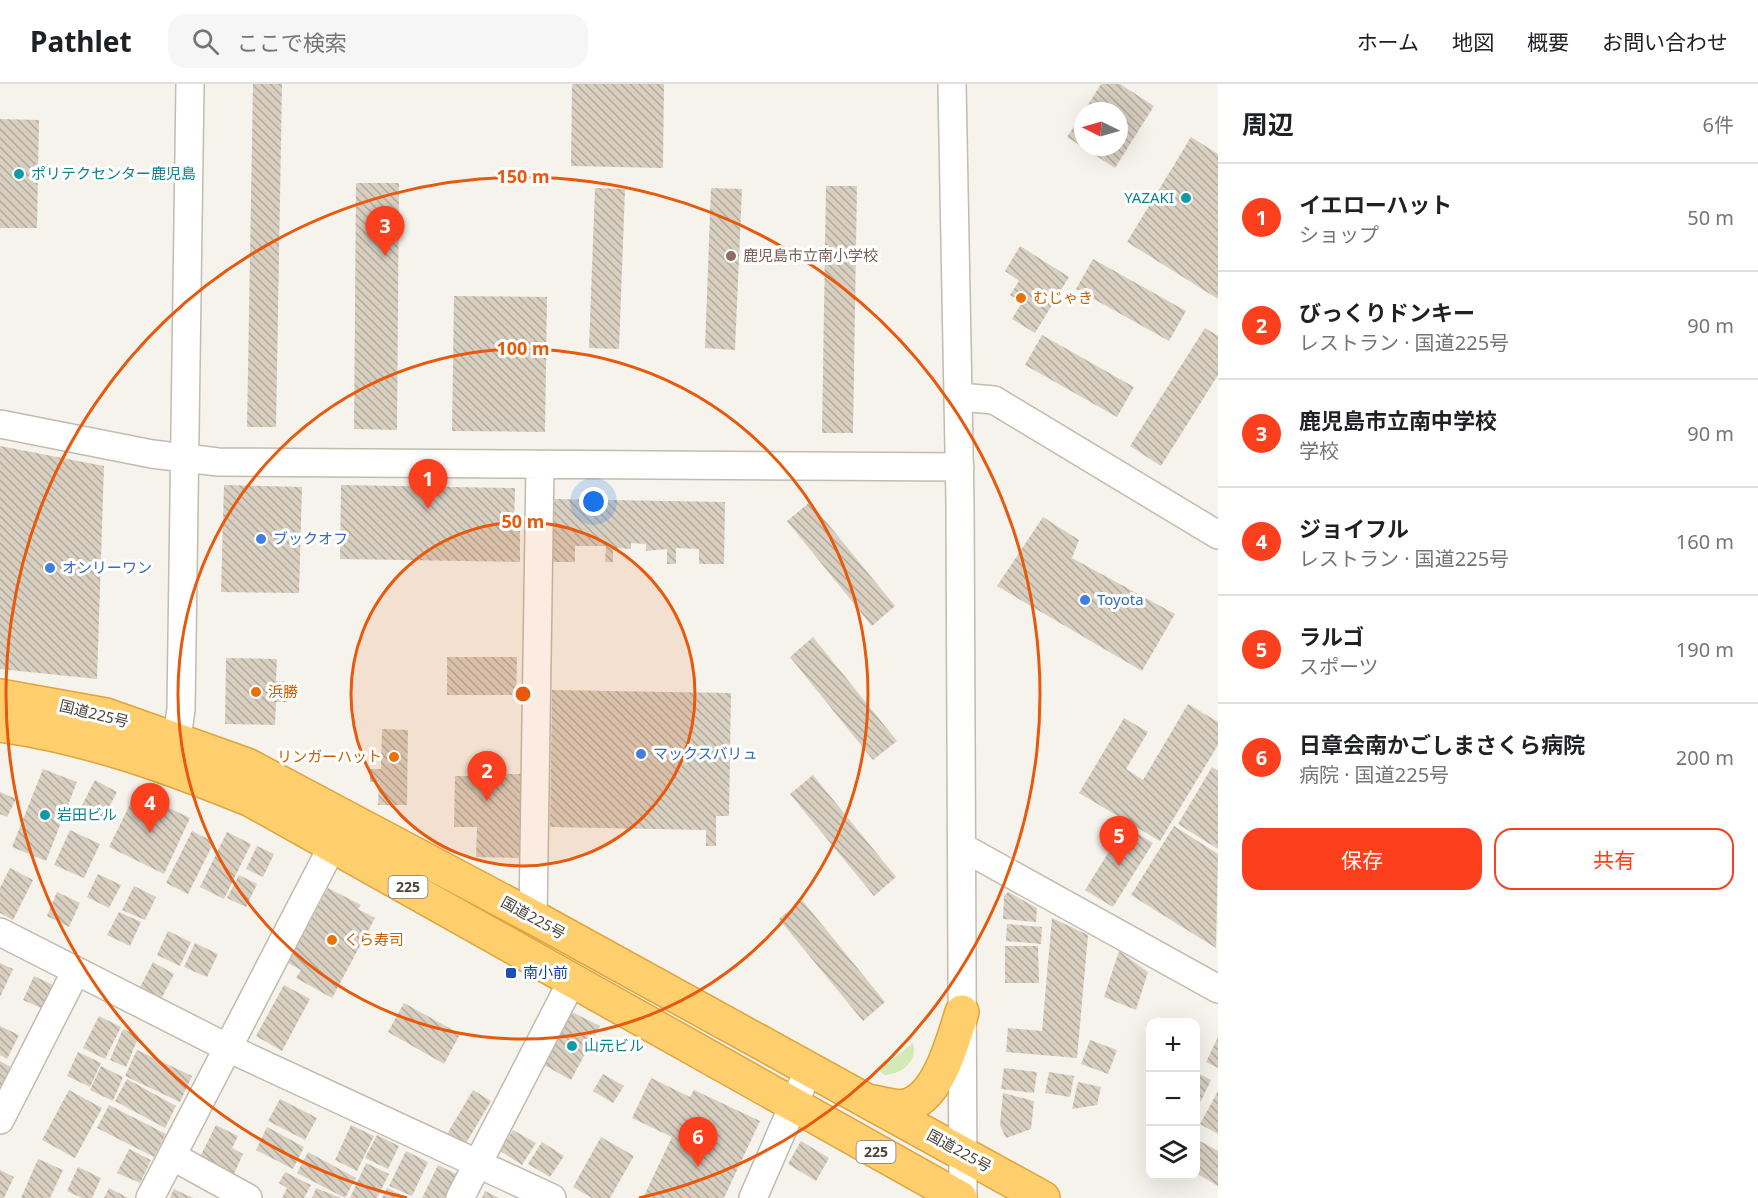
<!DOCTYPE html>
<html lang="ja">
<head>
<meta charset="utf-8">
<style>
	body { margin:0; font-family:"Noto Sans","Noto Sans JP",sans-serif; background:#f6f6f6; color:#202124 }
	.controls { position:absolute; right:18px; bottom:18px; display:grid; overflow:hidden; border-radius:12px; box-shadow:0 6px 24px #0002 }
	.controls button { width:54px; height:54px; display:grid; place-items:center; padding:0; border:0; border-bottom:2px solid #e0e0e0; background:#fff; color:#202124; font:30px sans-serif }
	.compass { position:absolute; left:1074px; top:18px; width:54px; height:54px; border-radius:50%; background:#fff; box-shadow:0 6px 24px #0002; rotate:275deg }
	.you { position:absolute; left:594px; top:418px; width:21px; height:21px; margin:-15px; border:4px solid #fff; border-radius:50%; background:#1a73e8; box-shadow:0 0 0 9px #1a73e833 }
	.badge { display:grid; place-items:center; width:39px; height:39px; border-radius:50%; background:#fc3f1d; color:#fff; font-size:20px; font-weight:700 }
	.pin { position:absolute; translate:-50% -50px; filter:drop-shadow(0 2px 3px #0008) }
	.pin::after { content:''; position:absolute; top:32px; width:21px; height:18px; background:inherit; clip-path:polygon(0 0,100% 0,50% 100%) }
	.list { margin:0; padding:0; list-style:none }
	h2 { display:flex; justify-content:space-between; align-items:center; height:78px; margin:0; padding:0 24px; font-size:26px }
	h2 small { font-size:20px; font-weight:400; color:#757577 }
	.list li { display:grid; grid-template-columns:39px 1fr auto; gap:18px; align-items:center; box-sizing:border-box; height:108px; padding:0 24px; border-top:2px solid #e0e0e0 }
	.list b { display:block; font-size:22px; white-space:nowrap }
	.list p { margin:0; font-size:20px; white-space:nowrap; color:#757577 }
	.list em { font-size:20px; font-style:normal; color:#757577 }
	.actions { display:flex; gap:12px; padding:18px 24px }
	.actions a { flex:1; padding:14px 0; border:2px solid #fc3f1d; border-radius:18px; text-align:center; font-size:21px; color:#fc3f1d }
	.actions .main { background:#fc3f1d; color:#fff }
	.icon { flex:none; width:33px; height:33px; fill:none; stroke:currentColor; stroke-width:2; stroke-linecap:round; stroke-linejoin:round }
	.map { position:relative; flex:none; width:1218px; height:1114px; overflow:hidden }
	header { display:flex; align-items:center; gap:36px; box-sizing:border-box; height:84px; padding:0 30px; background:#fff; border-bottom:2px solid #e0e0e0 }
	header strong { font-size:28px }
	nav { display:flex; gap:33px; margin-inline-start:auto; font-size:21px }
	.search { width:420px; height:54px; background:#f6f6f6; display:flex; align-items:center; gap:15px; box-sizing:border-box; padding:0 21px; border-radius:18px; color:#757577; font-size:22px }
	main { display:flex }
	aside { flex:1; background:#fff }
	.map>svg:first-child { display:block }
	.green { fill:#d2eab5 }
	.building { fill:url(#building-back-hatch) }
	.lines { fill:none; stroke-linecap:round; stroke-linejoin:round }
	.minor-casing { stroke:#c2bbae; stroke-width:30 }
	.highway-casing { stroke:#e0a43c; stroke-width:36 }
	.minor { stroke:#fff; stroke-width:27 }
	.highway { stroke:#ffcf6e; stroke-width:33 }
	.ring { fill:none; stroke:#e8590c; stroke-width:3 }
	.culture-dot { fill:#0f9aa8; stroke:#fff; stroke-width:2 }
	.education-dot { fill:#8d6e63; stroke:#fff; stroke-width:2 }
	.food-dot { fill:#e8710a; stroke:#fff; stroke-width:2 }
	.shop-dot { fill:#3f7fe0; stroke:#fff; stroke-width:2 }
	.transit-dot { fill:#1a4fb4; stroke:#fff; stroke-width:2 }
	.labels { text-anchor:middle; stroke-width:6; stroke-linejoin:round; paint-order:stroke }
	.shield { fill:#fff; stroke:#817c74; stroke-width:1.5 }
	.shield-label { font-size:14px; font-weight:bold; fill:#4b4439 }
	.culture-label { font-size:15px; fill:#0d838f; stroke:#fff; text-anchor:start }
	.education-label { font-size:15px; fill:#785e54; stroke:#fff; text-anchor:start }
	.food-label { font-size:15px; fill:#c56008; stroke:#fff; text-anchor:start }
	.shop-label { font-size:15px; fill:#366cbe; stroke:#fff; text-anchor:start }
	.street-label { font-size:15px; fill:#4b4439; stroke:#fff }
	.transit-label { font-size:15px; fill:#164399; stroke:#fff; text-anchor:start }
	.centre { fill:#e8590c; stroke:#fff; stroke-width:3 }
	.ring-label { font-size:18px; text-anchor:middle; font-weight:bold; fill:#e8590c; stroke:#fff; stroke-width:6; stroke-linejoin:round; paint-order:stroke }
</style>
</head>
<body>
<header>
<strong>Pathlet</strong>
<div class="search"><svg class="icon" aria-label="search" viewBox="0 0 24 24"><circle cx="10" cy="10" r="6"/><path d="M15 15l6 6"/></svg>ここで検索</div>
<nav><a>ホーム</a><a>地図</a><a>概要</a><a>お問い合わせ</a></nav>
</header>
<main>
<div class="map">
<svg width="1218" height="1114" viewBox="0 0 1218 1114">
	<defs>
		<pattern id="building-back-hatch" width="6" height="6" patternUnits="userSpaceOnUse" patternTransform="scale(1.5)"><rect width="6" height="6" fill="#d8cfc1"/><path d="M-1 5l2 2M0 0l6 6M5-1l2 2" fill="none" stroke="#b1aa9e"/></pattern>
	</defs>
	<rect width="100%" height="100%" fill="#f6f3ec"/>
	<path class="green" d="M913,959C918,978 902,990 884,991L879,986Z"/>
	<path class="building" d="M253,0H282L276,343H247Z
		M572,0H664L663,84L571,82Z
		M1101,0H1120L1154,22L1115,84L1067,53L1083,29V63H1119V27H1084Z
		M0,35L39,36L37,144H0Z
		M1191,53L1218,70V215L1127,158Z
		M356,99H399L397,346L354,345Z
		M826,102H857L853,349H822Z
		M595,104L625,105L619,265L589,264Z
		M711,104L742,105L735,266L705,264Z
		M1020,162L1069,193L1035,249L1012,235L1022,218L1010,211L1019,197L1005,187Z
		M1093,175L1186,227L1169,257L1076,205Z
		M454,212L547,213L545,348L452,347Z
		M1205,244L1218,252V291L1161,382L1130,362Z
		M1042,251L1134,303L1117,333L1025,281Z
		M0,362L104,382L97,595L0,585Z
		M224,401L302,403L299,509L221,508Z
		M341,401L515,404L514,447H520V478L340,475Z
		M554,415L725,418L724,480H699V465L676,464V480H667V465L646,467V460L631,459V465L613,464V478H605L606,462H575V478H553Z
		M810,418L895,522L872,542L787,437Z
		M1043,433L1079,456L1072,474L1175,530L1142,587L997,502Z
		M813,553L897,657L873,676L790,573Z
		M447,573H517L516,611H447Z
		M226,574L277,575L276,597L288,598L287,618H276L275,641L225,640Z
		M552,606L731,609L729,732H716V762H706V746L550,743Z
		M1188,620L1218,638V661L1160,757L1079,709L1124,634L1148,648L1126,685L1143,696Z
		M382,645L408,646L407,721H378L379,698H370V685H381Z
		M468,680L505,681V690H521L519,774L476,773L477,743H454L455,692H468Z
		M1212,683L1218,687V765L1178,740Z
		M43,685L77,698L46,777L12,763Z
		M813,691L896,793L874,812L790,710Z
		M95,696L117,708L103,735L81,723Z
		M0,708L16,715L7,733L0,730Z
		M136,708L190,734L164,790L109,763Z
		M1125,742L1153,759L1113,823L1085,806Z
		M1174,742L1218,770L1216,864L1131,811Z
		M70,746L100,760L84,794L54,781Z
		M192,747L214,758L188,810L166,799Z
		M227,748L251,760L224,815L200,803Z
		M257,762L274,770L263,793L246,785Z
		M10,784L33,796L13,836L0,829V804Z
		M98,790L121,801L109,824L87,813Z
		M239,791L257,800L246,823L227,814Z
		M134,802L156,813L145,836L122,826Z
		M328,804L361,821L358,825L375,834L332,914L296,894L301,886L288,879Z
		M57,808L80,819L69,843L47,832Z
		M1008,808L1037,824L1036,838L1003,835L1004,812Z
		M802,816L885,918L863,937L779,835Z
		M119,828L141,838L130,862L107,851Z
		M1052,834L1088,851L1077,974L1006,968L1008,944L1042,947Z
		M1007,840L1042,843L1041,860L1006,857Z
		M168,847L191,858L180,882L157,871Z
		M195,859L218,870L207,893L184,883Z
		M1005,862H1038L1039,899H1005Z
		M1119,867L1148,888L1136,926L1104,913Z
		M153,878L174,890L157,923L136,911Z
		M0,879L13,885L0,913Z
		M34,892L57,903L46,926L23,916Z
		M284,901L310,915L282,967L256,952Z
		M404,919L460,950L444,980L388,948Z
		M572,928L600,942L571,996L544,981Z
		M99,932L121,943L105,975L83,964Z
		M0,942L19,951L7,975L0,971Z
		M123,945L139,952L126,983L110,976Z
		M1218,953V984L1206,978Z
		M1090,956L1117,966L1108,990L1081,980Z
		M137,966L192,992L180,1018L125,992Z
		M78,968L101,979L90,1003L67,992Z
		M0,977L16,986L4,1008L0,1006Z
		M101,982L123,993L113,1017L90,1006Z
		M1004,984L1037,988L1034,1009L1001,1005Z
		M1049,988L1074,992L1070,1013L1045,1009Z
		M1196,988L1211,996L1196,1027Z
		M603,990L624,1002L613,1019L593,1007Z
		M651,994L690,1013L694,1006L760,1037L724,1114H643L672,1053L632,1034Z
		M127,995L176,1022L165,1044L115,1017Z
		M1078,998L1101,1003L1097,1021L1072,1025Z
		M69,1006L102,1024L75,1074L42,1056Z
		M473,1006L491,1017L465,1061L447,1050Z
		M1218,1007V1050L1200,1040Z
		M1003,1009L1034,1017L1031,1045L1006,1054L1000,1041Z
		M280,1015L317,1034L305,1056L268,1037Z
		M109,1021L166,1050L154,1073L97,1044Z
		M216,1041L238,1052L232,1064L243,1070L234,1090L200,1073Z
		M351,1041L374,1052L357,1087L335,1076Z
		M267,1043L304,1063L293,1085L256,1066Z
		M513,1046L536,1059L522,1081L500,1067Z
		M377,1051L399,1062L388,1085L365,1074Z
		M601,1053L634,1072L610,1114H592L573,1103Z
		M1198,1056L1218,1067V1102L1196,1089V1060Z
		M801,1057L829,1074L816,1097L788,1080Z
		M542,1058L564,1072L550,1093L528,1080Z
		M129,1065L151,1076L140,1099L117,1089Z
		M406,1067L428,1078L412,1112L389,1102Z
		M308,1068L356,1094L345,1114L297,1089Z
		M38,1075L63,1086L50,1114H21Z
		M366,1079L389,1090L377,1114H350Z
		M438,1081L460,1092L450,1114H422Z
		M78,1083L101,1094L92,1114H82L67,1107Z
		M0,1086L14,1093L4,1114H0Z
		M285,1088L311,1101L304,1114H282L287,1104L279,1099Z
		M109,1104L128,1114H104Z
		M316,1104L341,1114H312Z
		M387,1104L408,1114H382Z
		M174,1105L193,1114H170Z
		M485,1107L499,1114H482Z"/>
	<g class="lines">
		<defs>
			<path id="minor" d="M952,0L960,418L963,1114
				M959,313L994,316L1218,451
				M0,340L152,370L218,378L960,383
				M177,655L181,625L190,0
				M962,763L1218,905
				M533,833L540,381
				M0,848L228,964L552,1114
				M0,1036L76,887
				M172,1072L248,1114
				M150,1114L333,761
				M460,1114L573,895
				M753,1114L809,985"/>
			<path id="highway" d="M0,612L106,631L247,681L533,833L1043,1114
				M0,641C88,653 169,683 251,716L960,1114
				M874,1018C883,1020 897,1024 906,1022C939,1014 953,956 962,928"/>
		</defs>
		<use href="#minor" class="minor-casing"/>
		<use href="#highway" class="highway-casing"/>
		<use href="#minor" class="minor"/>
		<use href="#highway" class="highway"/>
	</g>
	<circle cx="523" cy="610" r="172" fill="#e8590c" fill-opacity=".12"/>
	<g class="ring">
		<circle cx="523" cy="610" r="172"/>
		<circle cx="523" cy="610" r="345"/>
		<path d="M407 1114A517 517 0 1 1 639 1114"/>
	</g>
	<g class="culture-dot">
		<circle cx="19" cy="90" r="6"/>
		<circle cx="1186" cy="114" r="6"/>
		<circle cx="45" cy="731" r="6"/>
		<circle cx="572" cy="962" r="6"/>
	</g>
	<circle class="education-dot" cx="731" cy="172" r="6"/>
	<g class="food-dot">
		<circle cx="1021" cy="214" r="6"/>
		<circle cx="256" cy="608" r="6"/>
		<circle cx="394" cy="673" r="6"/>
		<circle cx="332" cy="856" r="6"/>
	</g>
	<g class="shop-dot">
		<circle cx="261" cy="455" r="6"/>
		<circle cx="50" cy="484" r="6"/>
		<circle cx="1085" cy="516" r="6"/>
		<circle cx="641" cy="670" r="6"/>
	</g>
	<rect class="transit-dot" x="505" y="883" width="12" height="12" rx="3"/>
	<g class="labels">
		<g class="shield">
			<rect x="388.5" y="792" width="39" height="22" rx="4.5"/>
			<rect x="856.5" y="1057" width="39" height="22" rx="4.5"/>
		</g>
		<g class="shield-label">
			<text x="408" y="808">225</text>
			<text x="876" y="1073">225</text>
		</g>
		<g class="culture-label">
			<text x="31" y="95">ポリテクセンター鹿児島</text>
			<text x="1174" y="119" text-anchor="end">YAZAKI</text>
			<text x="57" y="736">岩田ビル</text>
			<text x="584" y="967">山元ビル</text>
		</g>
		<g class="education-label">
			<text x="743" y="177">鹿児島市立南小学校</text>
		</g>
		<g class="food-label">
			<text x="1033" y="219">むじゃき</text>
			<text x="268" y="613">浜勝</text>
			<text x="382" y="678" text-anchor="end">リンガーハット</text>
			<text x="344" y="861">くら寿司</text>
		</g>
		<g class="shop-label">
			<text x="273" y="460">ブックオフ</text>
			<text x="62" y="489">オンリーワン</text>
			<text x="1097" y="521">Toyota</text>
			<text x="653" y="675">マックスバリュ</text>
		</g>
		<g class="street-label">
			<text transform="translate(94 630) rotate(14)" y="5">国道225号</text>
			<text transform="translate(533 834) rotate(29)" y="5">国道225号</text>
			<text transform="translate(959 1067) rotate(29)" y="5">国道225号</text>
		</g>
		<g class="transit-label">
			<text x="523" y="894">南小前</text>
		</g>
	</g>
	<circle cx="523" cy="610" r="9" class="centre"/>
	<g class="ring-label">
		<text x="523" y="99">150 m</text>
		<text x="523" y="271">100 m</text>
		<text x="523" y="444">50 m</text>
	</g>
</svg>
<div class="controls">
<button>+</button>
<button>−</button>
<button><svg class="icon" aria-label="layers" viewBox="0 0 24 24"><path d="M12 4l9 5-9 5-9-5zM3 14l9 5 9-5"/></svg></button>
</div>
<svg class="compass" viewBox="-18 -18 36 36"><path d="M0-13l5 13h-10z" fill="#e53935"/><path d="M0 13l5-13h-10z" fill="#757577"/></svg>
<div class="you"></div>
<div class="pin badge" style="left:428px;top:425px">1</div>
<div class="pin badge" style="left:487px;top:717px">2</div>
<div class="pin badge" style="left:385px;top:172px">3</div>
<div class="pin badge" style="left:150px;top:749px">4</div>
<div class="pin badge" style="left:1119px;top:782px">5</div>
<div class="pin badge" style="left:698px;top:1083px">6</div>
</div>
<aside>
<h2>周辺<small>6件</small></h2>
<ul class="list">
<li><span class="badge">1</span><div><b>イエローハット</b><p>ショップ</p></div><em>50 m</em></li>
<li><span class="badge">2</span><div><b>びっくりドンキー</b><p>レストラン · 国道225号</p></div><em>90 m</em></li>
<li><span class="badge">3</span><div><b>鹿児島市立南中学校</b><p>学校</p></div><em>90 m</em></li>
<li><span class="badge">4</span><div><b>ジョイフル</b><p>レストラン · 国道225号</p></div><em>160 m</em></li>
<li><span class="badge">5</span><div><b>ラルゴ</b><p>スポーツ</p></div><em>190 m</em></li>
<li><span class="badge">6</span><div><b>日章会南かごしまさくら病院</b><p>病院 · 国道225号</p></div><em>200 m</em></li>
</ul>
<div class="actions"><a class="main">保存</a><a>共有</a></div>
</aside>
</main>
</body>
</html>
